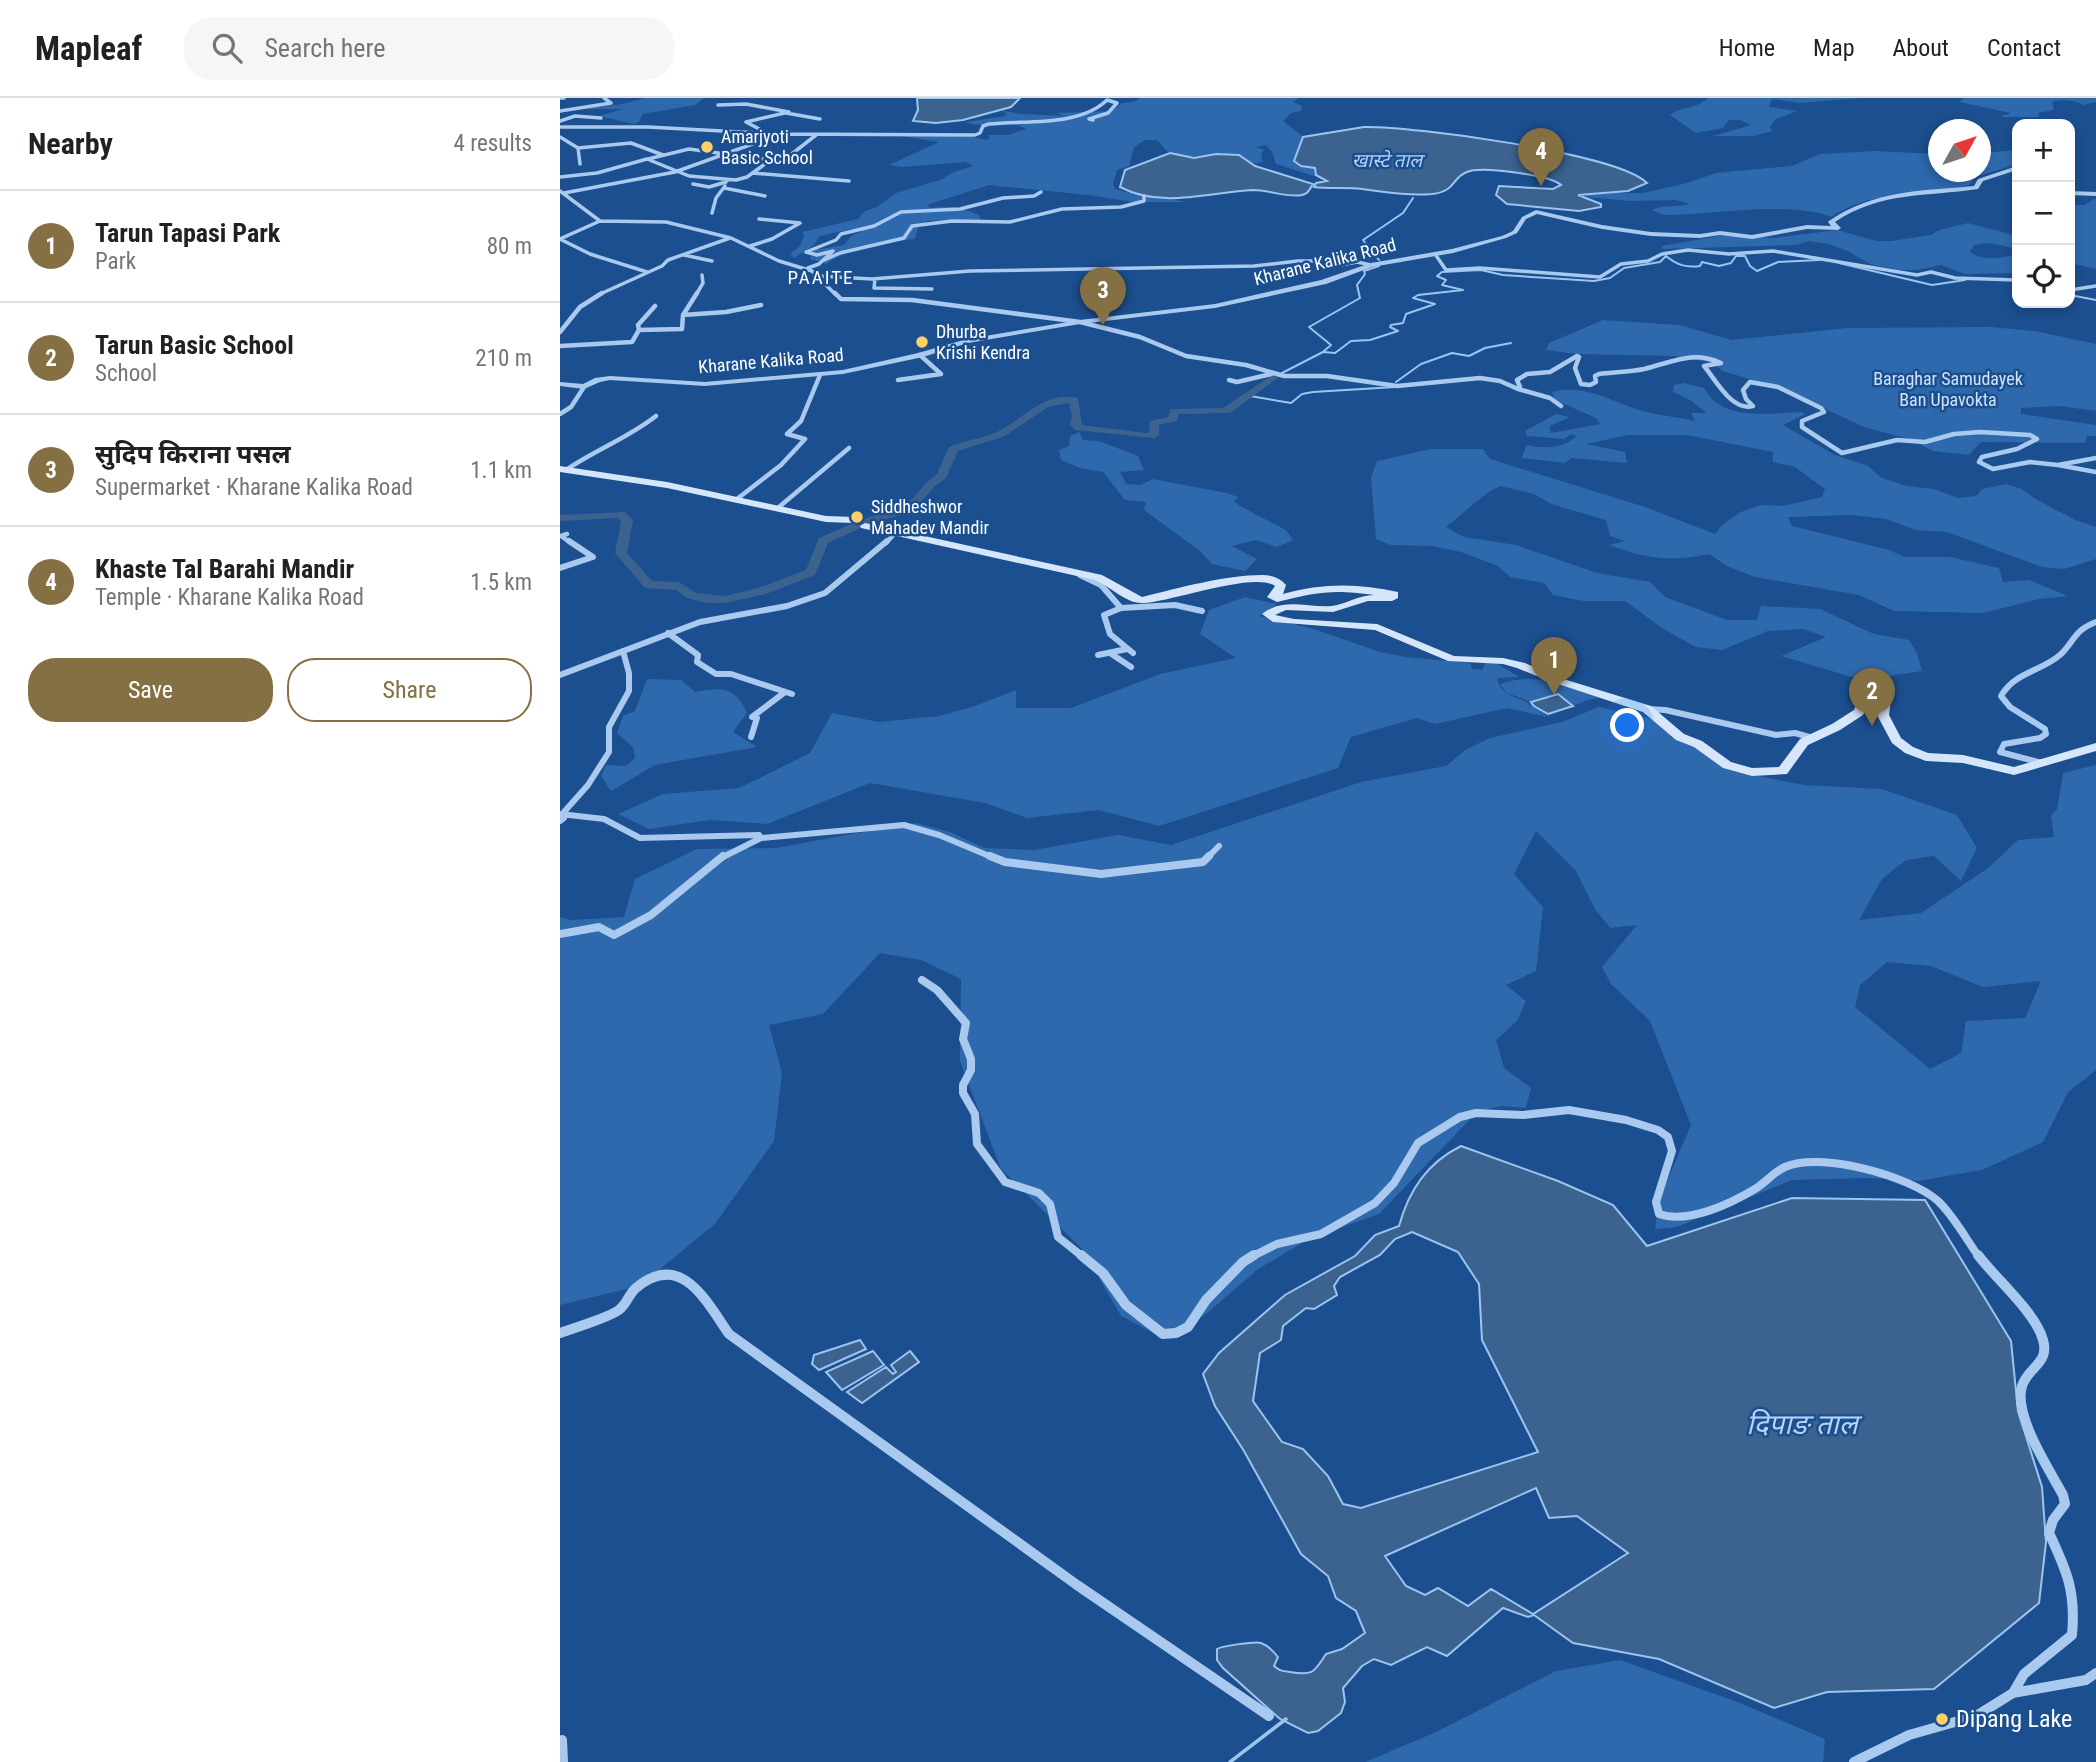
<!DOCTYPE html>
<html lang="en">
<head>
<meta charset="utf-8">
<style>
	body { margin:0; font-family:"Roboto Condensed","Noto Sans Devanagari",sans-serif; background:#f6f6f6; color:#202124 }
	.controls { position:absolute; right:21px; top:21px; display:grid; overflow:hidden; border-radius:14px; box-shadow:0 4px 10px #0003 }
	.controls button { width:63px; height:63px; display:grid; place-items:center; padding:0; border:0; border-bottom:2px solid #e0e0e0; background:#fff; color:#202124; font:35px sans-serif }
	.compass { position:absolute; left:1368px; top:21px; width:63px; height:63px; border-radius:50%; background:#fff; box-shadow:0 4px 10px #0003; rotate:50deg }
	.you { position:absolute; left:1068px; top:628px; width:24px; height:24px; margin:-18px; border:5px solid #fff; border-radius:50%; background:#1a73e8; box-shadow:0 0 0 10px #1a73e833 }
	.badge { display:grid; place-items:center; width:46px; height:46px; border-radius:50%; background:#847042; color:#fff; font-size:23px; font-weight:700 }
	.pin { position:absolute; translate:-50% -58px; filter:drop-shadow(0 2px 4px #0008) }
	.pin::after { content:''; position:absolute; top:37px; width:24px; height:21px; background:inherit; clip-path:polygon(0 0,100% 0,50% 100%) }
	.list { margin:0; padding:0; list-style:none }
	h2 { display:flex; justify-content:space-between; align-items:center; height:91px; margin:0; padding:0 28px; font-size:30px }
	h2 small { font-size:23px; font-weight:400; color:#757577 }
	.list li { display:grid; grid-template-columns:46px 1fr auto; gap:21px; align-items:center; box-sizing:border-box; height:112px; padding:0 28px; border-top:2px solid #e0e0e0 }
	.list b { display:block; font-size:26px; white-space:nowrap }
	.list p { margin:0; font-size:23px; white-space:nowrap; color:#757577 }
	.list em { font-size:23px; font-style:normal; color:#757577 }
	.actions { display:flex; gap:14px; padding:21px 28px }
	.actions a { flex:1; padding:16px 0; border:2px solid #847042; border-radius:28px; text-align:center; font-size:24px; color:#847042 }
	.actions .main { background:#847042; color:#fff }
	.icon { flex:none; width:38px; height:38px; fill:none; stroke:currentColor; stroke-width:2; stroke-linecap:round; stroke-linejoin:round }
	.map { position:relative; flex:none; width:1536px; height:1664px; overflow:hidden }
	header { display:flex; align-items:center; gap:42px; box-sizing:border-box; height:98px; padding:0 35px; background:#fff; border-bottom:2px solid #e0e0e0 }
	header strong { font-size:33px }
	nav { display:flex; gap:38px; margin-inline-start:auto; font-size:24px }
	.search { width:490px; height:63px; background:#f6f6f6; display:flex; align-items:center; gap:18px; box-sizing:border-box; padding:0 24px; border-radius:28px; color:#757577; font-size:26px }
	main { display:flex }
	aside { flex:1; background:#fff }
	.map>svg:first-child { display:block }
	.green { fill:#2e69ad; fill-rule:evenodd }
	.water { fill:#3c6290; stroke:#9cc4f0; stroke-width:2; fill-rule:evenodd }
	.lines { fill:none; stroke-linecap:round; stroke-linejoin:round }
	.stream-far1 { stroke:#9cc4f0; stroke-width:2 }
	.stream { stroke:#9cc4f0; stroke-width:3.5 }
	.river { fill:#3c6290; fill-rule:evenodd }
	.minor-far4 { stroke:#a9c9ee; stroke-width:3.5 }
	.minor-far3 { stroke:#a9c9ee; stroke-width:4.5 }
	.minor-far2 { stroke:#a9c9ee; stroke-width:6 }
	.minor-far1 { stroke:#a9c9ee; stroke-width:8 }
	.minor { stroke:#a9c9ee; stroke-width:10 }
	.tertiary { fill:#a9c9ee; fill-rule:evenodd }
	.secondary { fill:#d6e6fa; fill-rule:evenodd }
	.poi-dot { fill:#ffd166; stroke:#1b4f8f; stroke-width:2.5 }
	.labels { text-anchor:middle; stroke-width:5; stroke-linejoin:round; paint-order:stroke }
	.far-poi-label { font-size:18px; fill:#fff; stroke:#1b4f8f; text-anchor:start }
	.far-street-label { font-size:18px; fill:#fff; stroke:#1b4f8f }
	.far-park-label { font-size:18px; fill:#cfe3fa; stroke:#1b4f8f }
	.far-water-label { font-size:19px; font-style:italic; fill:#b5d3f5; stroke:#1b4f8f }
	.far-neighbourhood-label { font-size:19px; letter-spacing:2px; fill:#fff; stroke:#1b4f8f }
	.near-poi-label { font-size:24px; fill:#fff; stroke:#1b4f8f; text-anchor:start }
	.near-water-label { font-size:28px; font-style:italic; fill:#b5d3f5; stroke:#1b4f8f }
</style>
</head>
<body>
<header>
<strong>Mapleaf</strong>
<div class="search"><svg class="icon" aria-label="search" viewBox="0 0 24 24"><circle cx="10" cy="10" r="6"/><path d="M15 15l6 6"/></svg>Search here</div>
<nav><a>Home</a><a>Map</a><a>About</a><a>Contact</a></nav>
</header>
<main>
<aside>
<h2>Nearby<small>4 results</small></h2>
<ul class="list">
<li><span class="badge">1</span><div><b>Tarun Tapasi Park</b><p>Park</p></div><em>80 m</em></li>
<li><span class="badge">2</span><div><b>Tarun Basic School</b><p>School</p></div><em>210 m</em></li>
<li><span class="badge">3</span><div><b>सुदिप किराना पसल</b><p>Supermarket · Kharane Kalika Road</p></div><em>1.1 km</em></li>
<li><span class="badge">4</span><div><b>Khaste Tal Barahi Mandir</b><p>Temple · Kharane Kalika Road</p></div><em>1.5 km</em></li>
</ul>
<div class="actions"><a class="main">Save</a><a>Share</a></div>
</aside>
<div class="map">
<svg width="1536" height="1664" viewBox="0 0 1536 1664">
	<rect width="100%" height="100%" fill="#1b4f8f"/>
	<path class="green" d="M85,0H144L135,7L83,16L79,24L74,26L39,18L63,11H21L63,6Z
		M581,0H739L733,4L742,8L741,13L731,15L723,23L743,39L738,53L741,68L755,70L756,77L760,80L716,66L712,54L706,47L696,49L704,52L701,56L703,64L691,66C669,43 635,69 609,54C604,52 601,45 597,42H585L574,49L569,68L557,72L553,86L555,91L573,96L628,104H573L528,97L429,87L367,107L370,110C389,107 402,109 419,117L421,122L367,123L358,129L355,141C328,144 287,150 266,166L250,161L254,152L284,147L291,138L302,133L292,131L260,138L254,147L234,160L230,156L240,148L244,137L242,134L298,121L305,113L317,109L336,95L380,82L394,74L413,68L405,64L343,69L329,67L379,44L343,38H409L426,42L430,40L428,37H448L466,31C448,20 424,32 406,24L445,18L446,15L440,12L460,16L506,18L496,15L552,13L562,5L573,4Z
		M1148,0H1302L1240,5L1212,1L1209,9L1237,13L1216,21L1210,29L1212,33L1194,38H1153L1191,27L1180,22H1169L1163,30L1136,35L1110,17C1119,9 1137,11 1148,0Z
		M1404,0H1536V4L1523,7C1515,2 1501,1 1492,4L1494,12L1478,15L1479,19H1443L1441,18L1451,15L1399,4Z
		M1457,52V66L1415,79L1408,89C1363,95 1309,93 1271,119C1232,102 1150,117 1104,117L1092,112C1104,106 1117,110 1130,106L1116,102L1070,103L1028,99L1022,95H1083L1127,85L1156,75L1232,68L1260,56L1315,53L1378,56V74H1420L1421,55Z
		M1534,101H1536V171L1510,165V107H1525Z
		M1408,125L1457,138V151L1430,145L1414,147L1410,154C1425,164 1440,160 1457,156V175L1405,176L1381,167L1357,172H1339L1310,166L1288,153L1268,146L1249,143L1237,147L1102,151V148L1165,137L1215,140L1277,132L1317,143H1331L1371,137L1379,132Z
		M1043,222L1119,227L1172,242L1287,230L1431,229L1475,233L1536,246V313L1500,308L1461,310V316L1536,327V338H1527L1525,345L1421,344L1409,357L1373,353L1349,341L1304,329L1225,292L1163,273L1152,265L1115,258L1016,256L986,252L989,245Z
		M1124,285L1144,290C1162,324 1209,315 1242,314L1245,316L1223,327L1275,357L1308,368L1322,380L1347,388L1374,391L1398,400L1416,398L1422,391L1446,386L1462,391L1472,399L1515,422L1536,429V461L1504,471L1482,469L1387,434L1356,432L1326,421L1293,417L1228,419L1232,428L1329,452L1345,459H1390L1439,470L1443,484L1469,482L1508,498L1479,501L1423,515L1334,513L1299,497L1195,479L1169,469L1149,456C1109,464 1088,461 1049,447L1065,443L1050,438L1046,422L991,406L974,396L940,388L927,395L886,429L904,439L956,447L1037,475L1090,484L1105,499L1167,522H1197L1201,508L1260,511L1314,536L1349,542L1357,555L1362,573L1302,582L1221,558L1266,539L1243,531L1208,533L1162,552L1136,549L1102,530L1065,503H1023L993,497L984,485L950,479L938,468L901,454L872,448L831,447L816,441L811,379L817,363L871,351H923L930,361L1085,409L1155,436L1162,427L1181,414L1201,407L1223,408L1262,399L1265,391L1235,369L1213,364V354L1127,337H1068L1026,346L1065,354L1067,365L1011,360L1005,365L961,360L967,347C985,351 1002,351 1017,338L1011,336L1005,341L967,338L965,333L996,316L1010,319L990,328L991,335L1040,326L1036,320L995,302L992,294C1027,285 1053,305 1086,314C1102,318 1119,319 1135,323L1131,315H1147L1130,302L1113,294L1114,287Z
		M519,334L523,342L539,343L578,358L584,372L560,374L566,386L581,387L592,381L667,395L678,399L674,403L680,408L726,432L733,442L717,449L696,442L672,448L697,461L685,473L652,466L640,453L584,412L586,404L565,402L543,374L520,370L501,362L499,352L509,348L510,338Z
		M685,499L717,506L699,518L754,531L820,554L846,559L910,565L912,571L922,572L926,564L936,565L959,579L937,580C940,596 953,598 967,604L970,609L969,603L947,595L940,586C975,573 1009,588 1042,599L1028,602L988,618L979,614L987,619L947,610L875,626L857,620L791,639L778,670L599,728L539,712L467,720L425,705L310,685L207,726L150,722L89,731L58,716L103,696L179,690L250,655L272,615L319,624L379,618L415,608L456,592V610H511L600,576L676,560L640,536L649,512Z
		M87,581L121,582L135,594C162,589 175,588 187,615L173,634L197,649L95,667L51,693L41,678L46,667L66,668L75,660L73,649L57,635L63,618L75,613Z
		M1039,609L1092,621L1172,673L1244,687L1322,691L1397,717L1417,750L1401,783L1374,758L1346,762L1322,781L1299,822L1361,815L1428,770L1458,742L1494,739L1491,718L1497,711L1503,675L1536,667V972L1508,994L1483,1044L1422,1072L1358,1083L1308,1080L1232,1082L1117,1129L1095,1131L1099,1102L1131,1027L1090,923L1051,886L1042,869L1077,827L1050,830L1035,811L1016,773L976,733L954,776L983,809L976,873L946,887L966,903L957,923L936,942L944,970L971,990L966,1010L941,1008L917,1014L819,1116L749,1141L698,1171L645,1217L601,1239L561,1218L523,1152L441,1071L400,963L401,881L361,862L320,855L263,916L209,927L222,975L214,1043L155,1126L79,1188L0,1207V819L11,822L64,819L75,781L137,751L216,750L341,727L356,725L390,734L424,750L474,752L558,737L611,747L801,684L886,668L905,652L930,640L1002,624ZM1327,864L1371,868L1423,889L1481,883L1465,920L1406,923L1401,955L1370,971L1295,909L1300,887Z
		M1060,1562L1180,1605L1265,1641L1263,1664H805L874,1635L996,1573Z"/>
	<path class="water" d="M357,0H460L451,9L403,22L376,25L353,23L358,12Z
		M804,29C851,28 1058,55 1087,85L1068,93L1018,97L1041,106V109L1019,113L947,106L936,97L939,88L993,91L1001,87C990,77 921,68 907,74C891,80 897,93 872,96C849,98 825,94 802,91C786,89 770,91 754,89L756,85L767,83L756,77L755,70L741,68L734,63L743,39Z
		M610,55L634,60L656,56L679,57L695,68L753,86C750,91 748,96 742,97C728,100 709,92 693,92C649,94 602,111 560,89L565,72Z
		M998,596L1013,608L988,616L974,608L971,604Z
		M901,1048L998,1083L1053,1107L1087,1148L1232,1100L1365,1102L1451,1243L1458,1313L1482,1389L1486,1444L1479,1505L1374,1591L1267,1594L1214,1610L1099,1561L1013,1545L974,1517L968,1519L943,1510L887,1558L867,1549L831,1567L814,1561L802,1568L783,1590L785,1604L781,1615L758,1633L748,1635L720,1621L663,1570L657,1562V1551C662,1548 696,1543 701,1545C707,1547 714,1554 718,1559L714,1568C720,1573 722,1573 730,1574C754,1578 754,1574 766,1556L782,1551L805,1535L796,1513L776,1500L768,1478L741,1456L684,1353L655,1308L643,1276L659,1255L725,1197L795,1158L815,1137L839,1128C849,1092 867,1065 901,1048ZM852,1134L898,1154L919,1186L922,1242L978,1354L801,1410L783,1406L768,1378L743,1351L722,1344L693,1303L700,1255L721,1242L723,1228L746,1210L754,1211L777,1197L774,1188L780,1179L820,1157L835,1141ZM976,1390L989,1420L1017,1418L1068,1455L973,1516L931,1491L908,1508L878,1490L865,1497L846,1488L825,1458Z
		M300,1242L306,1251L259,1272L252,1266L254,1257Z
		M313,1253L324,1267L282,1292L266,1274Z
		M350,1253L359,1264L302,1305L287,1294L326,1269L333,1276L336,1274L331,1267Z"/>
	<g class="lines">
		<path class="stream-far1" d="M819,162L803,142L843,115L853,100
			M1279,165L1372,187L1405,182
			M1510,197L1536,202
			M764,253L771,247L749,229L800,200L797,187L805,176L804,173L819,168
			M722,275L763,254L775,255L791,243L810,242L838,233L830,229L831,227L843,225L846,216L875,206L853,200L858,197L903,192L882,187L886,182L877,178L882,174L921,172L943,177L1034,183L1050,180L1064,170L1100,164L1106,158C1117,167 1126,170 1140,168L1142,164L1159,168L1171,165L1176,158H1185L1190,168L1197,173L1218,164L1259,162
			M836,284L861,266L892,255L909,258L925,250L951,245
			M690,298L731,305L742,296L753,294L835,289"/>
		<path class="stream" d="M670,1664L726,1621"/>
		<path class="river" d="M714,276L719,279L670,315L619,316L617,323L599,327V337L594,340L515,332L510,327L512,318L509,305L488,309L445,338L398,353L386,380L375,388L352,414L311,425L268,445L255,477L206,496L165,505H147L127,500L116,492L85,490L55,455L61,423L58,420L0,423V417L65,414L73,422L67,455L92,483L119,484L136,495L165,498L198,490L246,472L259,440L303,421L344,410L367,384L377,376L389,349C405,342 422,341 437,334C465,320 484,293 518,300L522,327L586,335L589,334L590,323L608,319L611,311L663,310Z"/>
		<path class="minor-far4" d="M0,0H4
			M158,7L186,6L229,14L186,24L203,33
			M0,13L51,5L44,0
			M226,15L260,21
			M0,23L15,18L41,20
			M0,29H88L220,36
			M0,39L18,50L20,66
			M18,50L71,45L103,57
			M88,61L129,51L210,62
			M192,75L289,83
			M0,79L37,75L87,61L129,78L176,82L187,79L212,61L228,59L256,37
			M133,86L149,89L166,84
			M164,90L205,98
			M0,93L40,123L106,124L171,140L219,163L252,173L276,197
			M4,95L115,74L220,36L415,37L420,35L423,28L429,26C465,22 519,29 547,2L557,5L548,15L529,21L533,22
			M152,115L156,100L165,88
			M0,141L30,156L87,174
			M0,141L40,123
			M190,148L212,141L240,125L199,121
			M875,156L886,172L920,170L1040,179L1061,166L1088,163L1102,156L1128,152L1169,156L1213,153L1357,177L1371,174L1395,180L1457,182
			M124,157L152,163
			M262,163L280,155L344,140L352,128L392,123L450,124L502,111L561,109L584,103V98
			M248,170L259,166L273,153L257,157L246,154L276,142L281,136L314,128L341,114L400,111L443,100L474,98L481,94
			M258,178L312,181L410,173L694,168L738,163H753L768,169L797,164L811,167
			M315,181L314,190L372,191
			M1510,192L1536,188
			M38,197L102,168L108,162L170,140
			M136,197L143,185L142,177"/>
		<path class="minor-far3" d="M275,195L281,201L352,202L520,224L580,239L626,258L686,267L724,278H767L837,288L920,280L940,283L958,291L960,289L957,282L967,276L990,274L1017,258L1019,259L1015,270L1021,286L1030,287L1036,284L1035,278L1039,276C1054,274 1070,274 1084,271C1113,264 1133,252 1161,265L1144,268C1156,282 1172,314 1193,308L1186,301L1183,292L1190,284L1218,289L1261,310L1264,314L1242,323V329L1282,355L1337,342L1365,344L1394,336L1420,334L1470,337L1477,341L1457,351L1422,359L1419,364L1433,371L1470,364L1498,367
			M123,217L137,195
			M79,232L78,227L95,208
			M0,234L20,209L42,195
			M0,248L72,244L79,232L122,231L123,217L166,214L201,207
			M338,282L381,276L360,257
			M669,282L677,284L711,276
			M958,291L990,300L1001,308
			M0,316L11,309L24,289
			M1536,360L1498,367L1536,374
			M6,372C35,352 68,340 96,318
			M177,401L221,367L245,341L227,336L241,323L260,277
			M219,409L289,350
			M7,436L1,438L11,445
			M326,445L335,435"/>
		<path class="minor-far2" d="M0,470L33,459L9,443
			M520,477L541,487L561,510L544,517L550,536L573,555
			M561,510L615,507L642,513
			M108,535L138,557L137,564L156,576H171L232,596
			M550,555L571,569
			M538,557L567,551
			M0,577L140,524L227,508L265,495L327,443
			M1088,611L1105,612L1216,637L1235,635L1249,639
			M191,639L197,620L192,619L225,594
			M1482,665L1440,654L1444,646L1480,640L1486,636L1485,631L1450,609L1441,598C1455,574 1480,574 1500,557C1514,544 1514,532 1536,524
			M4,714L28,687L49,654V629L69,593V575L63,553
			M0,716L44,721L80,740L199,737L201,740
			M0,717L4,720L0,723
			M161,760L201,740L344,727L379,737L434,760
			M647,760L659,748"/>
		<path class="minor-far1" d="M430,758L445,764L541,776L643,764L649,758
			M0,836L39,829L54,837L91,817L163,758
			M362,882L377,892L406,925L403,941L411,961V972L403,987V995L415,1016L417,1046L445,1084L479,1095L490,1106L498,1139L523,1159
			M691,1159L717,1146L761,1136L815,1105L834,1085L858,1045L900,1019L916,1015L963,1017L1009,1012L1066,1022L1098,1032L1108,1039L1112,1053L1096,1104L1099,1116C1128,1126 1170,1106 1195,1091C1206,1084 1214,1074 1225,1069C1260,1053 1350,1078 1378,1103C1394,1118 1406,1141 1419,1159"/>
		<path class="minor" d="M521,1157L543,1175L566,1207L603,1236L616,1235L628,1229L646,1202L683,1164L694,1157
			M1418,1157C1436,1181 1476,1215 1483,1242C1490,1265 1468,1269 1462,1288C1453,1317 1489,1371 1503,1397L1505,1406L1493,1422L1489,1435C1507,1473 1516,1494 1512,1537L1464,1576L1453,1595
			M0,1235C11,1231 54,1218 60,1211C67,1205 69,1196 76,1190C121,1152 146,1203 169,1236L517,1487L709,1618
			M0,1643L2,1642L3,1664
			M1294,1664L1349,1637L1416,1618L1453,1595L1526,1582L1536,1575"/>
		<path class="tertiary" d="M1510,52L1513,56L1510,58Z
			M1457,68V72L1423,83L1418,91C1366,99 1321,93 1275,124L1281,130L1278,132L1247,131L1192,141L1160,137L1140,140L1091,138L1042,131L977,116L966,121L957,135L946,140L893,155L812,169L766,186L655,210L520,226L408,245L363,259L283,276L145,288L50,282L40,284L24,291L0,288V284L23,286L35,280L50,278L145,284L283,272L358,255L407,241L520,222L655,206L761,182L811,165L892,151L942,138L953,133L962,119L976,112L1042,127L1091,134L1140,136L1160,133L1192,137L1247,127L1271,128L1268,124L1269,123C1314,92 1361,93 1414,88L1418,81Z
			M1510,93L1536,94V98L1510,97Z"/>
		<path class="secondary" d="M0,368L107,384L266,418L294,419L299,422L294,425L266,424L107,390L0,374Z
			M305,425L542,477L582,499C618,490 666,477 702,477C712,477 720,480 726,487L723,496C762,485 798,485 838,494V500L832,503H808L773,514L726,512L715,517L734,521L817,526L894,558L943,560L965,565L997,579L1091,608L1124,636L1142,643L1171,664L1192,670L1219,669L1240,641L1272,626L1294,612L1302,594L1313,591L1331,601L1329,617L1341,640L1353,649L1368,655L1403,657L1454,669L1536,645V653L1454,677L1403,665L1366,663L1345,655L1332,645L1317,617L1319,603L1312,599L1303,617L1280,632L1248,647L1227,676L1192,678L1163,670L1134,649L1116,642L1083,614L989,583L957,570L943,566L888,563L815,532L713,524L702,516C723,499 748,510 772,508C786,506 799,497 814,497C773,491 757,494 717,504L707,499L715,488C694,473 611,504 583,505C566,506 550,488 535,482L301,430L300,428Z"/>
	</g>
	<g class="poi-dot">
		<circle cx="147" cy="49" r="7"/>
		<circle cx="362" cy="244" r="7"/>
		<circle cx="297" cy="419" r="7"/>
		<circle cx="1382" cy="1621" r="7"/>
	</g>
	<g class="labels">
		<g class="far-poi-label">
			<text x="161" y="45">Amarjyoti<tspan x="161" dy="21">Basic School</tspan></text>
			<text x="376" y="240">Dhurba<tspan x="376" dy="21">Krishi Kendra</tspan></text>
			<text x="311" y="415">Siddheshwor<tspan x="311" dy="21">Mahadev Mandir</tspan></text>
		</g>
		<g class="far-street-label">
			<text transform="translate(765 164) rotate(-14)" y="6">Kharane Kalika Road</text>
			<text transform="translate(211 263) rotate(-5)" y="6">Kharane Kalika Road</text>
		</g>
		<g class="far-park-label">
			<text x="1388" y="287">Baraghar Samudayek<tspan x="1388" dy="21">Ban Upavokta</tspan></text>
		</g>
		<g class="far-water-label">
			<text x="827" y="69">खास्टे ताल</text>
		</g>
		<g class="far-neighbourhood-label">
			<text x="261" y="186">PAAITE</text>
		</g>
		<g class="near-poi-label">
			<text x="1396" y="1629">Dipang Lake</text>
		</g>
		<g class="near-water-label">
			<text x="1242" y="1336">दिपाङ ताल</text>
		</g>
	</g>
</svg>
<div class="controls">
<button>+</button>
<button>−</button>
<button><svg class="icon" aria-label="locate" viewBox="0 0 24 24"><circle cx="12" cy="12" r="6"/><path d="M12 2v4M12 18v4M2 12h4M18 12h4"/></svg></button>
</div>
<svg class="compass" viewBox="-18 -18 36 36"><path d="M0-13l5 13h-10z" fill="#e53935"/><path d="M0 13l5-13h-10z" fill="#757577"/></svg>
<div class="you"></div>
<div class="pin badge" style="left:994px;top:597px">1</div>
<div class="pin badge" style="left:1312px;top:628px">2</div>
<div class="pin badge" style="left:543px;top:227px">3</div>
<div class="pin badge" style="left:981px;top:88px">4</div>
</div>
</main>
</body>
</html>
